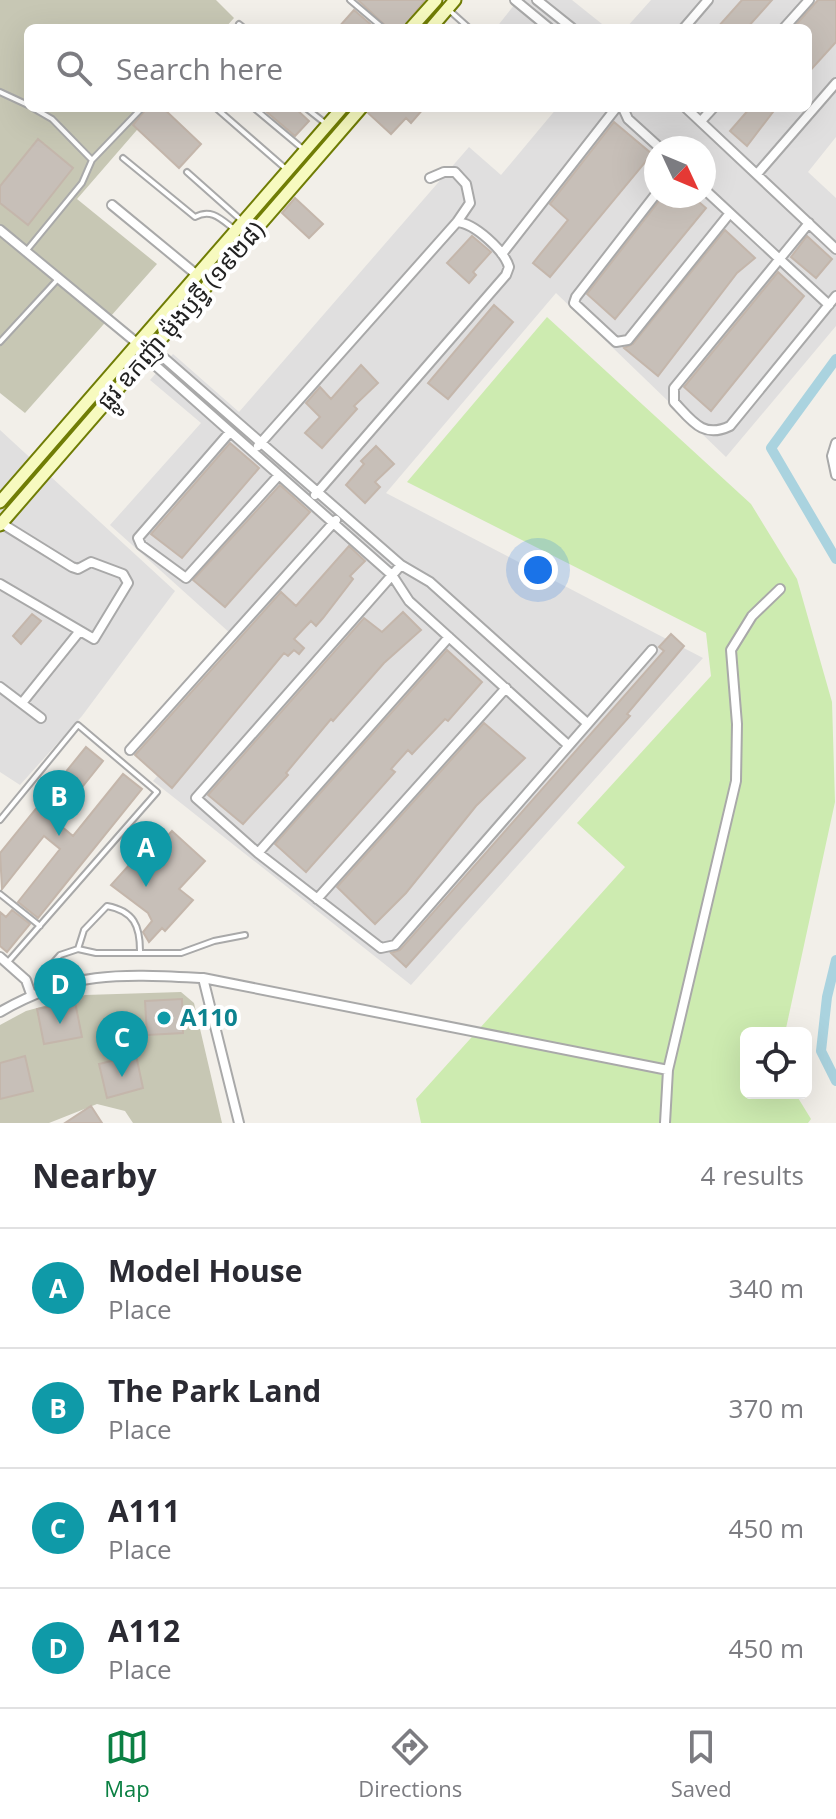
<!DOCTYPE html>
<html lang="en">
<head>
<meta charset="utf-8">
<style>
	body { margin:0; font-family:"Open Sans","Noto Sans Khmer",sans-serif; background:#f7f7f7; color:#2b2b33 }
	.controls { position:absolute; right:24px; bottom:24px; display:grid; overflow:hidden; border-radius:12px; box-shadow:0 8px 32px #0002 }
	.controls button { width:72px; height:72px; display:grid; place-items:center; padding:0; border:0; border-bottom:2px solid #e1e1e2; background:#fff; color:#2b2b33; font:40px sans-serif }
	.compass { position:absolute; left:644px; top:136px; width:72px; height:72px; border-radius:50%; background:#fff; box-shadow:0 8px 32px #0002; rotate:134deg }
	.you { position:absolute; left:538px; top:570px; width:28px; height:28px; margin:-20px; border:6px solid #fff; border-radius:50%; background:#1a73e8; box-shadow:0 0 0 12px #1a73e833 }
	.badge { display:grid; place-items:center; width:52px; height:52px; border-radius:50%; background:#0b8043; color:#fff; font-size:26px; font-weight:700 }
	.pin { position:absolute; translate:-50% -66px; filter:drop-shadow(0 2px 4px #0008) }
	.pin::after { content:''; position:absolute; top:42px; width:28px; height:24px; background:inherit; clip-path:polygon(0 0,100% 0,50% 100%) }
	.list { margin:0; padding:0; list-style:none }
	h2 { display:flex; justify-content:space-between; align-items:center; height:104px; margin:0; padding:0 32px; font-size:34px }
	h2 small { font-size:26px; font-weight:400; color:#7c7c81 }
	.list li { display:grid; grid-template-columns:52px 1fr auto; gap:24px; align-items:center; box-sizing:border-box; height:120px; padding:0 32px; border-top:2px solid #e1e1e2 }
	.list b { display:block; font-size:30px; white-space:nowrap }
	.list p { margin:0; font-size:26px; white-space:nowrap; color:#7c7c81 }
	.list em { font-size:26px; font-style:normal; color:#7c7c81 }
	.icon { flex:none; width:44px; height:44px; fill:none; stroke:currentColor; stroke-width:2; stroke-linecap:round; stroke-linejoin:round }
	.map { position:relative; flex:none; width:836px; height:1123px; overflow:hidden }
	.search { position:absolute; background:#fff; box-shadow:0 8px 32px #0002; left:24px; right:24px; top:24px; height:88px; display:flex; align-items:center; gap:20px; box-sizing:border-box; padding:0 28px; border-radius:12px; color:#7c7c81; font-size:30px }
	.sheet { height:584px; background:#fff }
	nav { display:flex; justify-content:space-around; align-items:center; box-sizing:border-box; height:112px; border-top:2px solid #e1e1e2; background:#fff; font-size:22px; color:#7c7c81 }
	nav a { display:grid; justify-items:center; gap:4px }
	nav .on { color:#0b8043 }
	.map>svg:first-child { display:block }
	.residential { fill:#e0dfdf; fill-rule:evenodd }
	.construction { fill:#c7c7b4 }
	.grass { fill:#cdebb0 }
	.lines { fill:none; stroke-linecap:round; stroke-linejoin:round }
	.canal { stroke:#aad3df; stroke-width:10 }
	.building { fill:#c7bfb8; stroke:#c4b6ab; stroke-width:2 }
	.lane-casing { stroke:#a9a9a9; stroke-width:8 }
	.street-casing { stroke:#a9a9a9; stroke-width:12 }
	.secondary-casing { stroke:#707d05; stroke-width:15 }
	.lane { stroke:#fff; stroke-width:4 }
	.street { stroke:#fff; stroke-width:8 }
	.secondary { stroke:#f7fabf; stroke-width:11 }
	.culture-dot { fill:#0f9aa8; stroke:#fff; stroke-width:3 }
	.labels { text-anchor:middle; stroke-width:8; stroke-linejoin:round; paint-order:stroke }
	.street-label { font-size:24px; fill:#222; stroke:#fff }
	.culture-label { font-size:24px; font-weight:bold; fill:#0d838f; stroke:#fff; text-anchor:start }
</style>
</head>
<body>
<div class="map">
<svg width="836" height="1123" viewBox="0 0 836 1123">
	<rect width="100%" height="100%" fill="#f2efe9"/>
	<path class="residential" d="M518,0H572L607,28H496Z
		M651,0H836V137L808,172L836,198V326L726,457L556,293L386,493L703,658L411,985L153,781L260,660L110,525L201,423L150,380L173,354L239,412L469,147L501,175L557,108H808V28H626ZM656,148H704V196H656Z
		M0,430L175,591L82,716L20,785L0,772Z"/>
	<path class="construction" d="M0,0H216L234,18L225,28H28V108H156L77,199L157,264L25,413L0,393Z
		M181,992L194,1003L222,1123H133L125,1111L97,1104L49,1123H0V1025L26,1011L85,995Z"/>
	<path class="grass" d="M547,317L751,504L797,579L832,702L835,802L785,1033H746V1093H795L811,1119L808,1123H421L416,1099L625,867L577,823L711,676L706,633L407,482Z"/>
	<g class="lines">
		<path class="canal" d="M836,359L771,448L836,559
			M836,960L827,997L821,1051L836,1081"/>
	</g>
	<path class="building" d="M358,0H425L403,28H388Z
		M742,0H772L747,28H717Z
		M818,0H836V42L808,73V28H793Z
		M354,10L375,28H338Z
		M147,108H163L201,144L179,168L133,125Z
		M262,108H295L309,121L295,136Z
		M369,108H424L411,123L406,118L391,134L368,113Z
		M750,108H776L747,146L730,131Z
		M614,122L652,154L550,277L533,263L568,220L550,204Z
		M38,139L73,168L28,225L0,203V186Z
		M663,196H692L706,208L615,319L587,294Z
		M295,198L323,224L309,238L282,213Z
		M725,230L755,258L737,273L658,376L624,348L633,344Z
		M472,236L491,252L473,272L476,275L469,283L447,263Z
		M807,236L832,259L816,278L791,257Z
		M778,272L804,296L711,411L684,387Z
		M494,305L513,322L448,399L428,383Z
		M361,365L378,383L354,406L357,409L322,448L305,433L320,417L306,403L320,387L331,399Z
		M230,443L259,468L182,558L151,534Z
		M376,446L394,464L375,482L380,487L365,503L346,485L364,464L361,461Z
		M280,485L310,512L225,607L193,580Z
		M349,546L365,561L350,576L353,579L323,618L316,626L311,621L294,639L304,648L299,654L294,650L288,656L284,653L172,788L135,755L281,592L296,606Z
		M403,612L421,630L384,663L333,721L331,719L286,773L288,775L243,824L208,795L364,618L382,632Z
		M32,614L41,621L21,644L13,636Z
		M671,634L684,646L627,714L630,716L406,967L391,953L400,950L664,651L659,647Z
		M447,650L482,682L448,721L445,719L412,754L408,750L391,769L395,772L306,872L275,844Z
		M484,723L525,758L476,806L406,893L375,924L337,887Z
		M86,747L103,761L55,821L73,836L123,774L142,789L38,918L18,902L60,849L44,836L2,889L0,853Z
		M172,831L205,861L179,889L193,900L165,931L162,928L149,942L143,932L152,921L148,913L111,885L150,842L156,848Z
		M12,910L30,924L7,952L0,946V912L6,917Z
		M182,999L183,1033L147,1035L145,1001Z
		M75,1002L82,1037L44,1044L37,1009Z
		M136,1055L143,1088L107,1098L99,1064Z
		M25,1056L33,1091L0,1099V1063Z
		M91,1106L102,1123H65Z"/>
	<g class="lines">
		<defs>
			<path id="lane" d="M350,0L383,28
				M449,10L469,28
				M239,24L244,28
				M0,92L28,105
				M216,108L286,169
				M254,108L303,149
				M306,108L325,123
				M123,158L195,217C211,208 221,219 234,229
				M92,160L140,110
				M187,172L241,220
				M27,250L82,183L92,160L52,119L33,108
				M0,342L58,279
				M0,820L78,725L157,792L7,963
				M0,894L40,926
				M78,949L84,930L107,906C134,911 140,926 140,951
				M48,988L52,964L60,955L78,949L96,953H181L214,941L245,935"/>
			<path id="street" d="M515,0L549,28
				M537,0L572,28
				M684,28L708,0
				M784,28L809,0
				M623,108L628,119L660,148
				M686,108L836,249
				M702,120L713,108
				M757,174L836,83
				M704,189L829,305
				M656,194L576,297L574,303L616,342L628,340L730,213
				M112,205L197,275
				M809,223L674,388V402C692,421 703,439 730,426L836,296
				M0,230L149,353L164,358L401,565L430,582L587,723
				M502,254L616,108
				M149,354L156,366L392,575L409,601L568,745
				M230,432L138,538L141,545L186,578L279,475
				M836,443L832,456L836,475
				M258,446L457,222L470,203L466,184L455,172H444L430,178
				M315,495L506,275L509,267C504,250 474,223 457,222
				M401,565L196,798L258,853L381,948L395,945L652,650
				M0,584L94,639L128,583L123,574L91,562L78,569L72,567L1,523
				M0,687L41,718
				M22,703L79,632
				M130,750L336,520
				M258,853L449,637
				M317,899L506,688
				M0,957L26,980L31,994
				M203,978L239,1123
				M0,1012C72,970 123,974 203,978L668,1070
				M665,1123L668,1070L736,781L737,724L731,650L752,616L780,589"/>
			<path id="secondary" d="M411,28L436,0
				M431,28L455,0
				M0,502L342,108
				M0,525L361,108"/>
		</defs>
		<use href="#lane" class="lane-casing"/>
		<use href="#street" class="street-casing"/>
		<use href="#secondary" class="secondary-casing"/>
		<use href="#lane" class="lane"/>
		<use href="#street" class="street"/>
		<use href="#secondary" class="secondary"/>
	</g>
	<circle class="culture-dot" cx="164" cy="1018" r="8"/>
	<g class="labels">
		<g class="street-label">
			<text transform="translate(181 316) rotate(-49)" y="8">ផ្លូវ ឧកញ៉ា ម៉ុងឫទ្ធី (១៩២៨)</text>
		</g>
		<g class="culture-label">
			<text x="180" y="1026">A110</text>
		</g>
	</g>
</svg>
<div class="controls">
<button><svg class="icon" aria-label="locate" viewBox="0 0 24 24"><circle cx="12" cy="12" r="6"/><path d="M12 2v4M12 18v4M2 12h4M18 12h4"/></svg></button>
</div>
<svg class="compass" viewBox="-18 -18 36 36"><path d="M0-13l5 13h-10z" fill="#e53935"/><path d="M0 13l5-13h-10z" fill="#7c7c81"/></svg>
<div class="you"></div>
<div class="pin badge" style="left:146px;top:887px;background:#0f9aa8">A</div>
<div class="pin badge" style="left:59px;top:836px;background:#0f9aa8">B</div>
<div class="pin badge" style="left:122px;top:1077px;background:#0f9aa8">C</div>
<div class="pin badge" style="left:60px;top:1024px;background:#0f9aa8">D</div>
<div class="search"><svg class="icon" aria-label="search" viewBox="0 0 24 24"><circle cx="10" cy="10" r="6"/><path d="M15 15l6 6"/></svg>Search here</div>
</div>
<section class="sheet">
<h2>Nearby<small>4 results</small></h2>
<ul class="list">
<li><span class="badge" style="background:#0f9aa8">A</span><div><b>Model House</b><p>Place</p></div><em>340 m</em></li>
<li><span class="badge" style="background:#0f9aa8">B</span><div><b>The Park Land</b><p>Place</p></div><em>370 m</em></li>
<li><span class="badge" style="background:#0f9aa8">C</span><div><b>A111</b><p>Place</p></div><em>450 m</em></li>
<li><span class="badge" style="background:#0f9aa8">D</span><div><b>A112</b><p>Place</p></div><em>450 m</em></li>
</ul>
</section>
<nav>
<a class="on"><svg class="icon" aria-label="map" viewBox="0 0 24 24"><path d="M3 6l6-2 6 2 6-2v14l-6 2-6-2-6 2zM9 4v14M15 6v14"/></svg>Map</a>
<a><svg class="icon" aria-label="directions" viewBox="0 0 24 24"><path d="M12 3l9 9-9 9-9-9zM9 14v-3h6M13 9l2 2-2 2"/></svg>Directions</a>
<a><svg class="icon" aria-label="saved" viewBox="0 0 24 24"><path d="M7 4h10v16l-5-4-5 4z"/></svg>Saved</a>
</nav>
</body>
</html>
